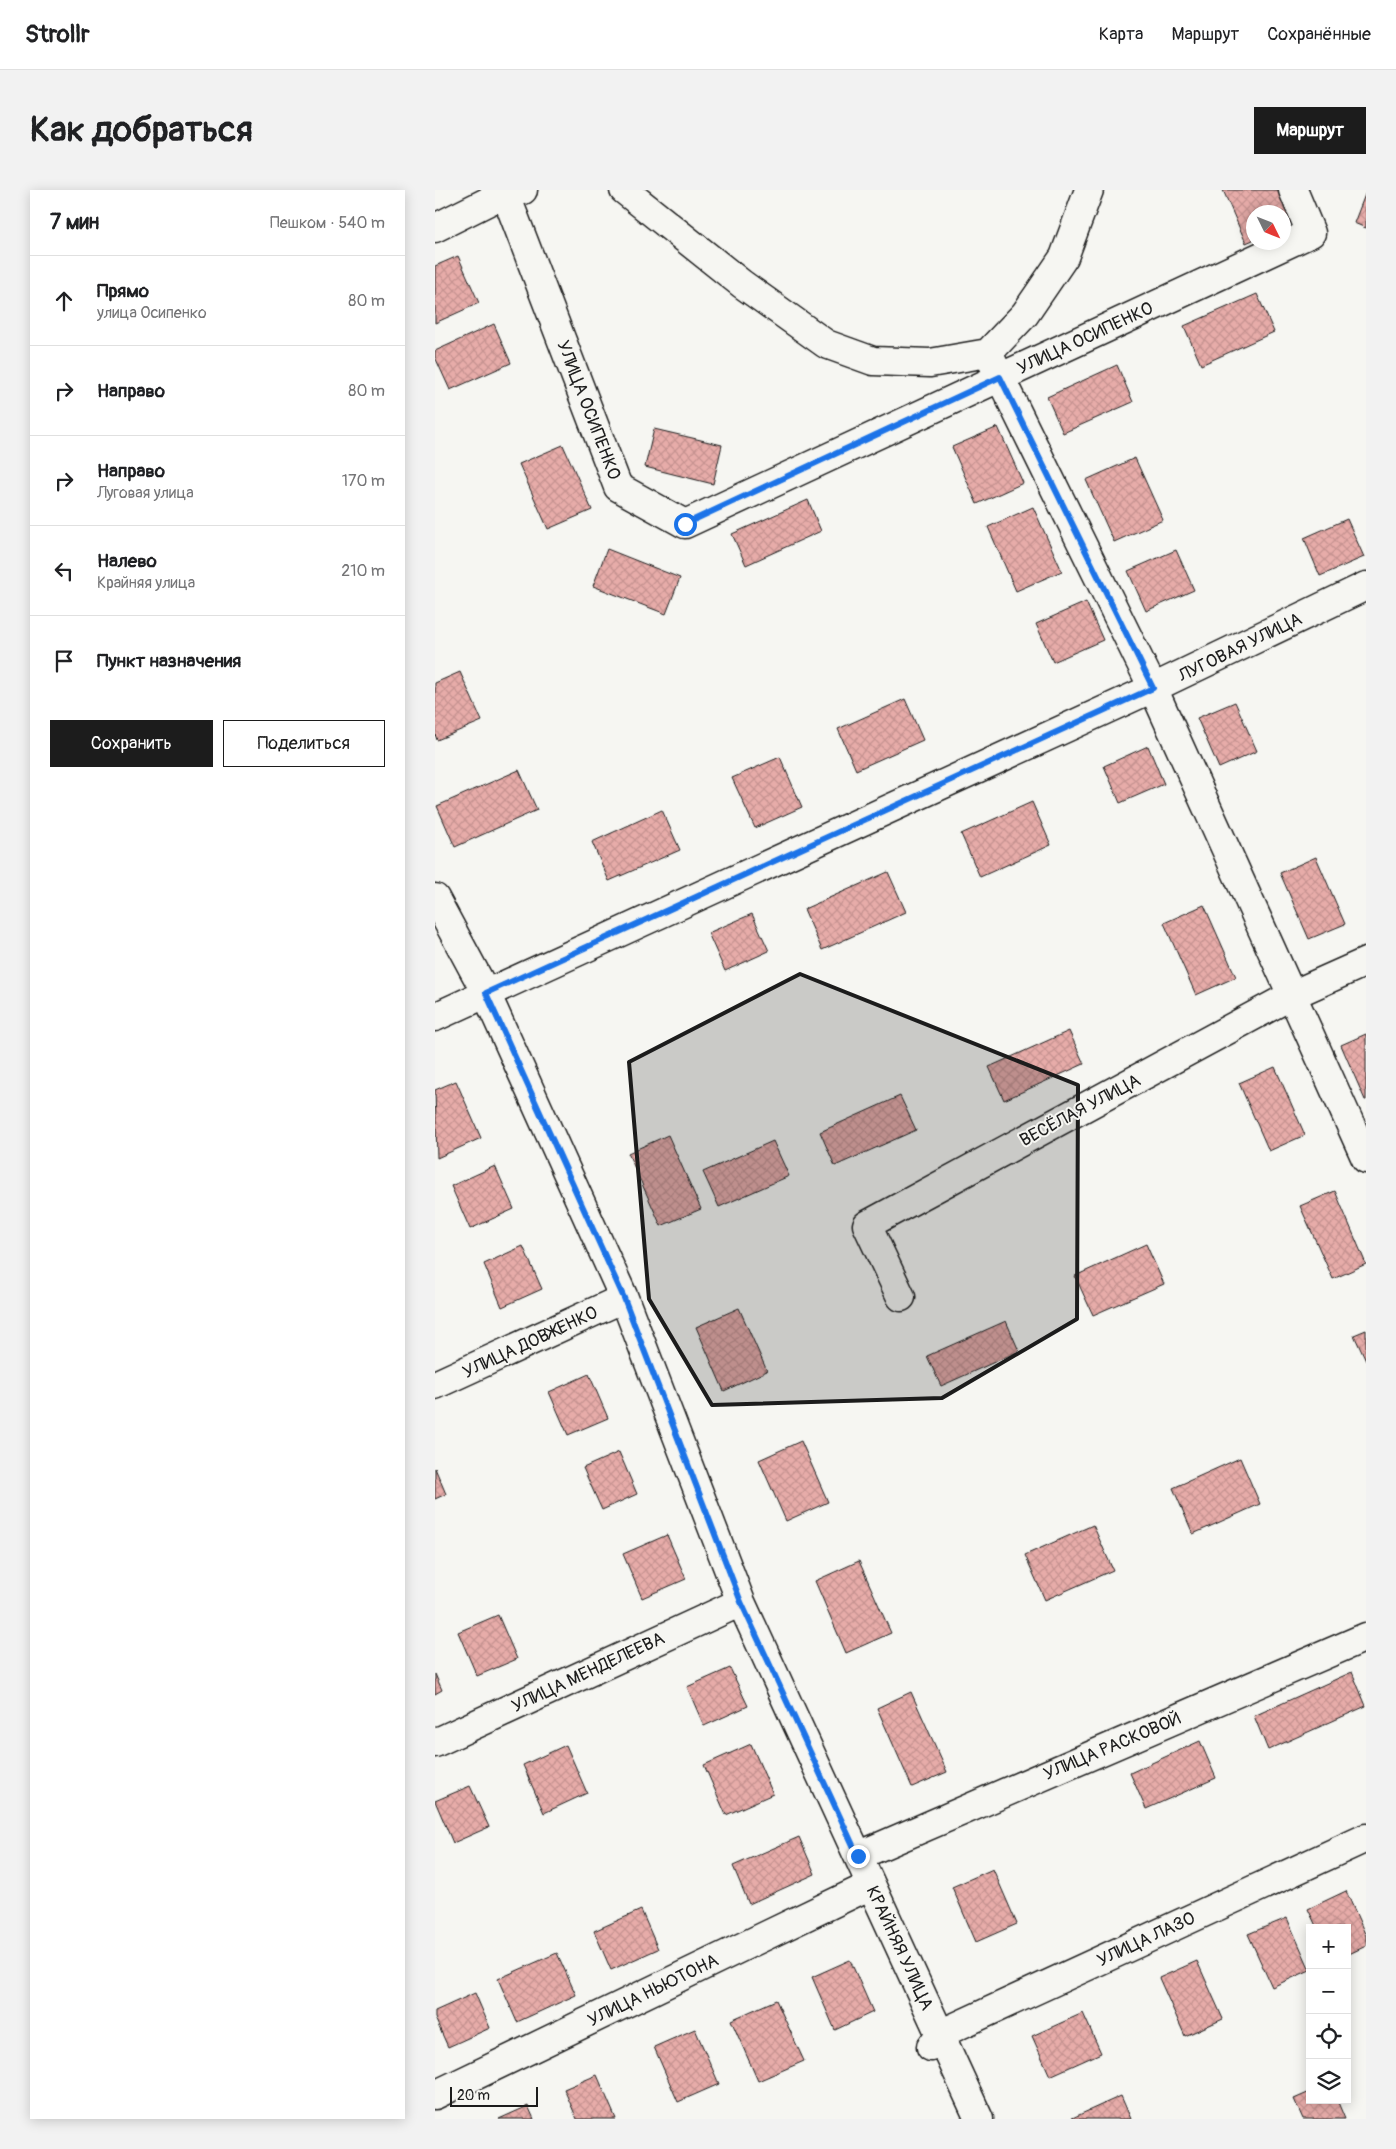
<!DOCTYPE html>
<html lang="ru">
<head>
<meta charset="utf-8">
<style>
	body { margin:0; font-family:Pangolin,sans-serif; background:#f2f2f2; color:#202124 }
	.controls { position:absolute; right:15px; bottom:15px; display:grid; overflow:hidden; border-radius:0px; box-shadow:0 2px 12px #0003 }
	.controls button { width:45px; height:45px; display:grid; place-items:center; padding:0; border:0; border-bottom:1px solid #e0e0e0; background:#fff; color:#202124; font:25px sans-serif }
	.compass { position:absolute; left:811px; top:15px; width:45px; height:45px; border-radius:50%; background:#fff; box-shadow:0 2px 12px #0003; rotate:133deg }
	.scale { position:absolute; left:15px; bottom:12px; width:88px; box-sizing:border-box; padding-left:5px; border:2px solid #1c1c1c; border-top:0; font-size:14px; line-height:18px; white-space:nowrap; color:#1c1c1c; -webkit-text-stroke:4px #f6f6f2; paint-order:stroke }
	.stop { position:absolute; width:15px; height:15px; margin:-11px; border:4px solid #1a73e8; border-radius:50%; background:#fff }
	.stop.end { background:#1a73e8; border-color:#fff; box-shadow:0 1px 5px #0008 }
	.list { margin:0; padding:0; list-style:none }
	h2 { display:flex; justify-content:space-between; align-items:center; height:65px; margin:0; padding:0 20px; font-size:21px }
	h2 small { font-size:16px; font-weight:400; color:#757577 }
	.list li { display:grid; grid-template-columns:32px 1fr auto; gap:15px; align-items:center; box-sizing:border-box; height:90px; padding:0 20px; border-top:1px solid #e0e0e0 }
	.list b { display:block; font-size:19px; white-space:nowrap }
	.list p { margin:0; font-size:16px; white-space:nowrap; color:#757577 }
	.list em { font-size:16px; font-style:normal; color:#757577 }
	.actions { display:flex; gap:10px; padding:15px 20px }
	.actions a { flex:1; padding:11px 0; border:1px solid #1c1c1c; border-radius:0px; text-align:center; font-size:18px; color:#1c1c1c }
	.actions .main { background:#1c1c1c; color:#fff }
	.icon { flex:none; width:28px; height:28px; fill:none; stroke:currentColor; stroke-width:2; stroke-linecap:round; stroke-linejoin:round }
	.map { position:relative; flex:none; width:931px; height:1929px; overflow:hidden; border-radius:0px }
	header { display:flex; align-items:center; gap:30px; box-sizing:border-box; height:70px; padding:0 25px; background:#fff; border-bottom:1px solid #e0e0e0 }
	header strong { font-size:24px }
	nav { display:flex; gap:28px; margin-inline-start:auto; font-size:18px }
	.intro { display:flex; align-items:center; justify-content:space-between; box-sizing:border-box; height:120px; padding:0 30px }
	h1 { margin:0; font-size:35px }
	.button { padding:12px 22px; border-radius:0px; background:#1c1c1c; color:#fff; font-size:18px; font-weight:700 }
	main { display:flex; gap:30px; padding:0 30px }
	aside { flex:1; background:#fff; border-radius:0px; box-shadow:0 2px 12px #0003 }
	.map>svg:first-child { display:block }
	.building { fill:url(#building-cross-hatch); stroke:#1c1c1c }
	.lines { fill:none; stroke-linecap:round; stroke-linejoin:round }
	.minor-casing { stroke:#1c1c1c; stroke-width:31 }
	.minor { stroke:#f6f6f2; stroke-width:28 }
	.route { stroke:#1a73e8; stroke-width:6 }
	.marked { fill:#1c1c1c; fill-opacity:0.2; stroke:#1c1c1c; stroke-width:4; stroke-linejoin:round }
	.labels { text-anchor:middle; stroke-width:4; stroke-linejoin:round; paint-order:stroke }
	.street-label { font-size:18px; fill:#1c1c1c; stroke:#f6f6f2 }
</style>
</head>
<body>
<header>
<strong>Strollr</strong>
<nav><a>Карта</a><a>Маршрут</a><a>Сохранённые</a></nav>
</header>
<div class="intro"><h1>Как добраться</h1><a class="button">Маршрут</a></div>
<main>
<aside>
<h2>7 мин<small>Пешком · 540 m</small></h2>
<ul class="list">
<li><svg class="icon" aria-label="ahead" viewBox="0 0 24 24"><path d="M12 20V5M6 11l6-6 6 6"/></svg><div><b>Прямо</b><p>улица Осипенко</p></div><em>80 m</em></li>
<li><svg class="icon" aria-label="right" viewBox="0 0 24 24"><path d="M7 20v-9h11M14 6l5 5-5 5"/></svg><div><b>Направо</b></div><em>80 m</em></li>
<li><svg class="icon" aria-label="right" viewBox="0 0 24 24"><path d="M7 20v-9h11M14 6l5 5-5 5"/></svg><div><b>Направо</b><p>Луговая улица</p></div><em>170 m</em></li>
<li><svg class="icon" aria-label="left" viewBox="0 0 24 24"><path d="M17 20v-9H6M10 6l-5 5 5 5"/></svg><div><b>Налево</b><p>Крайняя улица</p></div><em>210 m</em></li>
<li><svg class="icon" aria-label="arrive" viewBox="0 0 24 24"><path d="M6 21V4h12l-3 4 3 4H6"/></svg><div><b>Пункт назначения</b></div></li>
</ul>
<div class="actions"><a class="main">Сохранить</a><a>Поделиться</a></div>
</aside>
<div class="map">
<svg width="931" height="1929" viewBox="0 0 931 1929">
	<defs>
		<pattern id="building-cross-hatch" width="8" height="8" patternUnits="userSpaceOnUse" patternTransform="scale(1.25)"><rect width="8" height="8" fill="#e7aca9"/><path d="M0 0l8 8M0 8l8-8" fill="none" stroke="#c69391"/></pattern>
	</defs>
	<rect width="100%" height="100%" fill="#f6f6f2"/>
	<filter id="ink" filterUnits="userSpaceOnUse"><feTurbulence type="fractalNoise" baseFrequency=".02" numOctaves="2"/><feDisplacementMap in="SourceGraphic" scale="10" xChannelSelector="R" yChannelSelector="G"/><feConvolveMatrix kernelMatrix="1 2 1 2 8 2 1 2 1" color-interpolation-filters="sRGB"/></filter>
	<g filter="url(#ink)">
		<path class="building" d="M788,0H845L859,31L848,36V22H818V50L811,53Z
			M931,2V38L919,33Z
			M23,66L44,113L0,133V76Z
			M822,104L839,142L766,175L749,136Z
			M59,134L76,173L15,200L0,167V161Z
			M682,175L698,212L628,243L612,207Z
			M563,237L588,293L542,314L517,257Z
			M219,239L287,255L278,294L210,277Z
			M128,255L157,320L113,339L84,274Z
			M700,268L728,330L679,352L651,290Z
			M373,310L386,341L311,375L297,344Z
			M598,317L627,381L581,401L553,337Z
			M912,329L929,367L885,386L869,348Z
			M172,359L245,388L231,424L158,396Z
			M741,360L759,400L711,421L693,381Z
			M651,412L668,450L618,472L601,434Z
			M25,482L47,531L2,550L0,544V493Z
			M470,509L488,550L421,580L403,539Z
			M800,512L822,561L784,578L762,528Z
			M713,556L729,594L685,613L669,576Z
			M345,567L367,617L320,638L297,588Z
			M84,580L102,620L20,657L2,616Z
			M597,612L616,655L545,687L526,644Z
			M227,620L245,660L174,691L157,652Z
			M881,667L910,734L874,749L845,683Z
			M453,682L471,722L387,760L369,719Z
			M769,715L801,787L761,805L729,733Z
			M317,724L334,761L290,781L273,743Z
			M634,841L649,874L569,910L554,877Z
			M931,844V910H930L906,855Z
			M840,877L870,945L834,961L804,893Z
			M21,891L46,948L2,968L0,900Z
			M465,906L481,940L400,976L385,942Z
			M233,945L266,1019L226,1036L193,963Z
			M338,951L354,986L284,1017L268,982Z
			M60,976L79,1019L35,1039L16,996Z
			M900,1001L931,1074L898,1089L865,1016Z
			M711,1054L729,1094L658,1125L640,1086Z
			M88,1056L107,1099L67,1117L49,1074Z
			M304,1118L332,1181L289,1201L261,1137Z
			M571,1131L584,1161L506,1196L492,1166Z
			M931,1140V1171L919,1145Z
			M154,1184L173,1228L133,1245L114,1202Z
			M366,1251L393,1312L351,1331L324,1270Z
			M184,1262L202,1304L167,1320L148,1278Z
			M805,1268L825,1314L758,1344L738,1298Z
			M0,1278L11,1304L0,1309Z
			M658,1335L678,1380L610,1410L590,1365Z
			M232,1345L251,1389L207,1408L188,1364Z
			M424,1371L456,1443L411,1463L380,1391Z
			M63,1425L82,1469L42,1486L23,1442Z
			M295,1478L313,1516L269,1536L252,1497Z
			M917,1482L931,1516L833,1560L819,1526Z
			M0,1484L7,1500L0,1504Z
			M476,1502L512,1582L477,1597L442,1518Z
			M765,1551L781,1588L711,1619L695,1583Z
			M316,1554L338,1604L291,1625L269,1575Z
			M131,1555L152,1603L109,1623L88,1575Z
			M35,1596L54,1637L18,1653L0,1611Z
			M364,1647L380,1684L314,1714L298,1676Z
			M558,1679L582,1734L541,1752L517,1697Z
			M911,1701L931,1746V1756L912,1765V1738H882L873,1719Z
			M206,1720L223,1759L176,1780L159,1741Z
			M852,1728L875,1780L837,1797L813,1744Z
			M122,1763L141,1805L82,1832L63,1789Z
			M415,1770L438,1822L400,1840L377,1787Z
			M762,1771L788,1829L750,1846L724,1788Z
			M40,1803L55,1838L13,1857L0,1828V1821Z
			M341,1810L369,1871L323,1891L296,1830Z
			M648,1823L666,1863L615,1886L597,1846Z
			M260,1839L284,1894L243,1912L219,1857Z
			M162,1885L181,1929H142L129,1899Z
			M875,1902V1910H902L910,1929H868L859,1909Z
			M686,1906L696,1929H635Z
			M93,1916L99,1929H64Z"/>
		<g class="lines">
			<defs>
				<path id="minor" d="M69,0L183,297L250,334L876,43L858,0
					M189,0L307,94L391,154L438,171L495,173L553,163L590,124L629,67L654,0
					M0,38L70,3L88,0
					M553,163L718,498L931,969
					M0,708L51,803L189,1108L306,1412L544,1929
					M0,827L718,498L931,396
					M466,1107L432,1035L857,805L931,772
					M0,1195L189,1108
					M0,1553L306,1412
					M423,1666L931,1447
					M496,1857L505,1844L931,1648
					M0,1905L436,1695"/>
			</defs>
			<use href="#minor" class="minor-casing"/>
			<use href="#minor" class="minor"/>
		</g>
	</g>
	<g class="lines" filter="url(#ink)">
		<path class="route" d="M250,334L565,187L718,498L51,803L189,1108L306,1412L423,1666"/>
	</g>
	<path class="marked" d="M365,784L643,895L642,1129L507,1208L277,1215L214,1109L194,872Z"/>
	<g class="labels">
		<g class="street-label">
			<text transform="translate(650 148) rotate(-25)" y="6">УЛИЦА ОСИПЕНКО</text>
			<text transform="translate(154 220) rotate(69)" y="6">УЛИЦА ОСИПЕНКО</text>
			<text transform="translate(805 457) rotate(-26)" y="6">ЛУГОВАЯ УЛИЦА</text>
			<text transform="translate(645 920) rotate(-28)" y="6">ВЕСЁЛАЯ УЛИЦА</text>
			<text transform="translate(95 1152) rotate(-25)" y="6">УЛИЦА ДОВЖЕНКО</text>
			<text transform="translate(153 1482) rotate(-25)" y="6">УЛИЦА МЕНДЕЛЕЕВА</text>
			<text transform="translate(677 1556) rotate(-23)" y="6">УЛИЦА РАСКОВОЙ</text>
			<text transform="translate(711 1749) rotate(-25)" y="6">УЛИЦА ЛАЗО</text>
			<text transform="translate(465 1758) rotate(65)" y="6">КРАЙНЯЯ УЛИЦА</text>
			<text transform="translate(218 1800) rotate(-26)" y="6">УЛИЦА НЬЮТОНА</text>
		</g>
	</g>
</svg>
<div class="controls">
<button>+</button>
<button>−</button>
<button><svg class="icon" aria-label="locate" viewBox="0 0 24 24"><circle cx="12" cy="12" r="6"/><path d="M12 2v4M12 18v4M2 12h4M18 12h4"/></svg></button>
<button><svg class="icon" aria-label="layers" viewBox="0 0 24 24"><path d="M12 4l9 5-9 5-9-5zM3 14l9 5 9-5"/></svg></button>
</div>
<svg class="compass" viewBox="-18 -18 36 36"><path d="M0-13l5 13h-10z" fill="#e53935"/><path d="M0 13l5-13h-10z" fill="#757577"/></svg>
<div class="scale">20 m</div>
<div class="stop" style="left:250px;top:334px"></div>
<div class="stop end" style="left:423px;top:1666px"></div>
</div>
</main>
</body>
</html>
